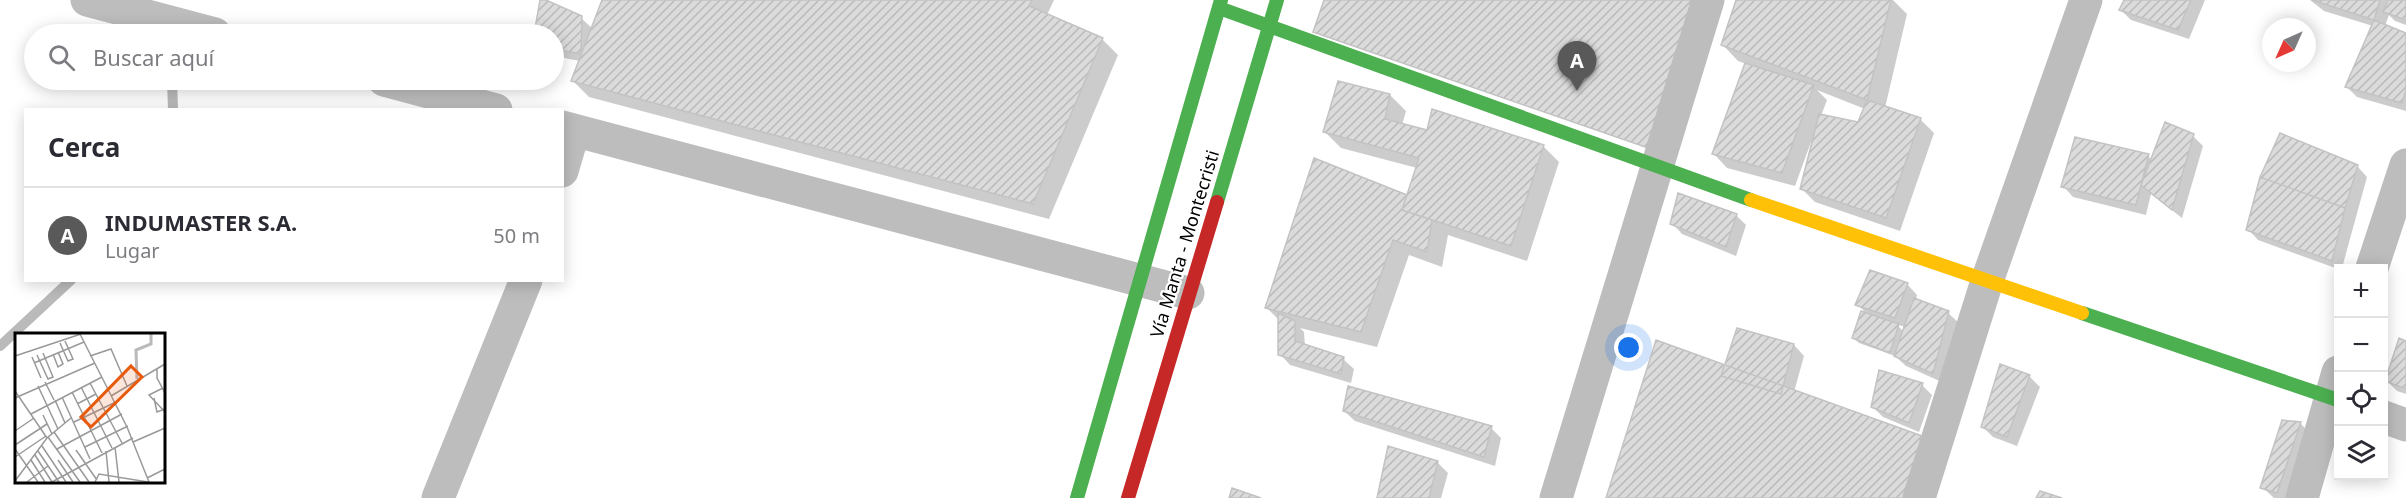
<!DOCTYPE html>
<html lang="es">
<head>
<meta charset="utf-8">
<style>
	body { margin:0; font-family:"Noto Sans",sans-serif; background:#f7f7f7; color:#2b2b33 }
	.controls { position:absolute; right:18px; bottom:18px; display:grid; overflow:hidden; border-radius:0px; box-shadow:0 3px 15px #0003 }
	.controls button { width:54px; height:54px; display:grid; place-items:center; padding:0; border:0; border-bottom:2px solid #e1e1e2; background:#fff; color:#2b2b33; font:30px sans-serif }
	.compass { position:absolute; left:2262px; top:18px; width:54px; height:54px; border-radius:50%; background:#fff; box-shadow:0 3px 15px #0003; rotate:225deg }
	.you { position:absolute; left:1629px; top:348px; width:21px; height:21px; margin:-15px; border:4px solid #fff; border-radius:50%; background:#1a73e8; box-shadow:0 0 0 9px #1a73e833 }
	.badge { display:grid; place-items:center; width:39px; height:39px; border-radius:50%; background:#595959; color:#fff; font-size:20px; font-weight:700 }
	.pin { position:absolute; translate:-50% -50px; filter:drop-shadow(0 2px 3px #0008) }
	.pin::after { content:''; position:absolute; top:32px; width:21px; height:18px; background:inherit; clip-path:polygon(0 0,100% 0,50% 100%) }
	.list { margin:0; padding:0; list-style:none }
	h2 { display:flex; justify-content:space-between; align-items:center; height:78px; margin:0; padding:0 24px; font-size:26px }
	h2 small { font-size:20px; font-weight:400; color:#7c7c81 }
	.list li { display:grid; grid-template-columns:39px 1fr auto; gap:18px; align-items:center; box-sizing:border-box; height:96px; padding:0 24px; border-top:2px solid #e1e1e2 }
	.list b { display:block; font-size:22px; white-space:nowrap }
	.list p { margin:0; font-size:20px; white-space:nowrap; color:#7c7c81 }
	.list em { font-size:20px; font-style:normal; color:#7c7c81 }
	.icon { flex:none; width:33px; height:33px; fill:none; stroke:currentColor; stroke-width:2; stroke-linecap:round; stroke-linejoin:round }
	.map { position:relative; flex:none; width:2406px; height:498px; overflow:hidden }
	.search { position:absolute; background:#fff; box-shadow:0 3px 15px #0003; left:24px; top:24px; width:540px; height:66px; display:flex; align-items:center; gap:15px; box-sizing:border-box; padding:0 21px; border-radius:33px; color:#7c7c81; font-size:22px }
	.panel { position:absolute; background:#fff; box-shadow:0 3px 15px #0003; left:24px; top:108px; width:540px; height:174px; border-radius:0px }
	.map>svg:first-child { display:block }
	.shadow { fill:#0003; fill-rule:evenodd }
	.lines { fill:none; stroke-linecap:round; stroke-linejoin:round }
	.stream { stroke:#bababa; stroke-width:10 }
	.building { fill:url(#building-hatch); stroke:#c3c3c3; stroke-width:1.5 }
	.street { stroke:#bdbdbd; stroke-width:33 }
	.fast { stroke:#4caf50; stroke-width:14 }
	.slow { stroke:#ffc107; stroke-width:14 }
	.jam { stroke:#c62828; stroke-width:14 }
	.labels { text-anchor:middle; stroke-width:4.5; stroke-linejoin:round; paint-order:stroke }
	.street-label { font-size:18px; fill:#000; stroke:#fff }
	.inset-river { fill:none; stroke:#bababa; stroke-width:3 }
	.inset-road { fill:none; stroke:#999; stroke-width:1.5 }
	.view { fill:#e8590c; fill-opacity:0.15; stroke:#e8590c; stroke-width:3 }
	.inset-edge { fill:none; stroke:#000; stroke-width:3 }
</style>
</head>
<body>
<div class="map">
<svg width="2406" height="498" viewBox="0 0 2406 498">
	<defs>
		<pattern id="building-hatch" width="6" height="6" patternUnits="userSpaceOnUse" patternTransform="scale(1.5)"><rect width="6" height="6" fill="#dbdbdb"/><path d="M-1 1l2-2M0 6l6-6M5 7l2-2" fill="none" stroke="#bababa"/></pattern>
	</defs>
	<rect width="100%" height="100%" fill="#fff"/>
	<path class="shadow" d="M541,0L581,18L593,29L604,0H1054L1047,15L1102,39L1118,55L1049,219L589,97L573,81L580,61L554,56V34H535Z
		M1738,0H1893L1907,14L1885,108L1920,119L1934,133L1900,231L1815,202L1802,189L1814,142H1811L1795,186L1727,168L1714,154L1746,64L1738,61L1723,45ZM1817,90L1865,109L1859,124L1821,116L1827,100Z
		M2125,0H2205L2189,39L2131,20L2121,10Z
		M2310,0H2406V25L2395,21L2389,15L2385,26L2406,34V111L2357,97L2347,87L2373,26L2324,11Z
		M1390,95L1406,111L1402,125L1429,132L1543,146L1559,162L1527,261L1448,235L1442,267L1409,255L1377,347L1300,328L1304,332L1305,346L1343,359L1354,369L1351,383L1290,365L1280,354V321L1266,307L1408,197L1417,168L1341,148L1325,132Z
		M2193,136L2203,146L2182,218L2151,194L2146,215L2073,197L2063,186L2148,156L2152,160Z
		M2357,166L2367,177L2342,268L2338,269L2258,240L2248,229Z
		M1736,215L1746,225L1736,256L1682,234L1672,223Z
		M1907,284L1917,295L1916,300L1948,313L1959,323L1944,383L1906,366L1895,356L1859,343L1854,338L1868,315L1857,304ZM1896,324L1905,327L1904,332Z
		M2406,342V394L2397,391L2387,381Z
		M1794,345L1804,356L1794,392L1608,498L1725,367Z
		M2029,376L2040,387L2017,446L1993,437L1982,426Z
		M1922,385L1932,395L1919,432L1883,417L1873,407Z
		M1344,411L1491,428L1501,438L1495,466L1355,421Z
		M2283,422L2301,424L2311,434L2289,498H2274L2262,487Z
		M1389,447L1438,463L1448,473L1441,498H1379Z"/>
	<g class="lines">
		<path class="stream" d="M172,80L173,110
			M0,346L71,280"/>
	</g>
	<path class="building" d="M540,0H546L582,16L581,54L554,49V34H534Z
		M602,0H1032L1029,6L1103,38L1033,204L571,81Z
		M1324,0H1698L1654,150L1313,32Z
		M1736,0H1891L1867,100L1721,45Z
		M2124,0H2191L2178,30L2119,10Z
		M2312,0H2380L2374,20Z
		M2388,0H2406V20L2383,12Z
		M2374,20L2406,33V90L2402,103L2345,87Z
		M1745,63L1814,85L1782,173L1712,154Z
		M1338,81L1390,94L1385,119L1427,130L1432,109L1544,145L1511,246L1402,210L1419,158L1323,132Z
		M1867,100L1921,118L1886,218L1800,189L1819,114L1858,122Z
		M2165,122L2194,134L2172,210L2141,185Z
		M2280,133L2358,165L2345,208L2260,177Z
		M2075,137L2149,154L2136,205L2061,187Z
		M1314,158L1407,195L1402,210L1432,220L1427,252L1393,240L1361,332L1265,308Z
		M2260,177L2345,208L2332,261L2246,230Z
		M1678,193L1737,214L1726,247L1670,224Z
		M1870,270L1908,283L1895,318L1855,305Z
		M1914,298L1949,311L1933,374L1894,356Z
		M1861,311L1899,324L1890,353L1852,338Z
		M1278,313L1295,321V341L1344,357L1341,374L1278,355Z
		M1737,328L1794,344L1781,394L1721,376Z
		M2399,338L2406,341V389L2385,381Z
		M1656,340L1925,437L1904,498H1606Z
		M2000,364L2030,375L2007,437L1981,427Z
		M1879,370L1923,383L1909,423L1871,407Z
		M1348,386L1492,426L1484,457L1343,411Z
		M2282,420L2301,422L2277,493L2260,488Z
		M1388,446L1438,461L1429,498H1377Z
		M1232,488L1261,498H1229Z
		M2040,491L2062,498H2036Z"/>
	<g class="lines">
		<path class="street" d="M87,0L215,34
			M384,80L496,110
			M562,127L1188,293
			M562,171L574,130
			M2372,268L2406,165
			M2384,417L2406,425
			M438,498L526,280
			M1556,498L1708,0
			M1919,498L1987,281L2086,0
			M2302,498L2338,372"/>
		<path class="fast" d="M1219,8L1751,200
			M1217,202L1277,0
			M2082,313L2338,400
			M1077,498L1221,0"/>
		<path class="slow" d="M1751,200L2082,313"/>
		<path class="jam" d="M1128,498L1217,202"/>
	</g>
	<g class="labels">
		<g class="street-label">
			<text transform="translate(1185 244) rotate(-73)" y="6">Vía Manta - Montecristi</text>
		</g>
	</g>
	<g transform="translate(15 333)">
		<rect width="150" height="150" fill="#fff"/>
		<path class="inset-river" d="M122,46L121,17L136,11V1"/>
		<path class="inset-road" d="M65,1L112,94L134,149M45,10L53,28L58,26L50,8M38,21L43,34L48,31L43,19M22,22L33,46L38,44L28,20M0,23L66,1M75,23L96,16L112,53M17,24L26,45M19,30L69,9M142,36V45L150,60M30,49L39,67M75,50L107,110M23,53L43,96M66,54L97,115M148,55L134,62L150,79M0,58L32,105M57,59L87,120M96,63L150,31M47,64L75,126M0,65L80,30M139,65L142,79L150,76M40,67L50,90M62,71L81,61M16,81L87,44M28,82L37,101M59,89L101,69M0,98L19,85M39,99L74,149M33,104L65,149M118,109L150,95M0,112L32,91M27,113L51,149M70,114L113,93M100,114L104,149M0,116L23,149M42,116L107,81M61,117L82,147M23,118L44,149M91,118L94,149M20,122L37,149M0,124L31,103M16,127L30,149M43,127L58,149M132,145L150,136M0,148L32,105L56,85M12,149L33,133M37,149L118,105M80,149L84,141L133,149"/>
		<path class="view" d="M116,33L127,44L76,94L66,84Z"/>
		<rect width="150" height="150" class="inset-edge"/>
	</g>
</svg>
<div class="controls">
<button>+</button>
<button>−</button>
<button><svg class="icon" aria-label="locate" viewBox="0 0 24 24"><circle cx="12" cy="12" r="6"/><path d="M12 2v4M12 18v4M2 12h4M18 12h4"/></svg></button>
<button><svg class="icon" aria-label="layers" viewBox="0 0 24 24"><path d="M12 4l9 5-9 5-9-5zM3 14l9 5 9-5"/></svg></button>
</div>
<svg class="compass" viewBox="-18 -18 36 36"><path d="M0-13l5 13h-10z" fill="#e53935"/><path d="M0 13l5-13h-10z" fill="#7c7c81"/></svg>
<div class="you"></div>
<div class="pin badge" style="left:1577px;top:91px">A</div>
<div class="search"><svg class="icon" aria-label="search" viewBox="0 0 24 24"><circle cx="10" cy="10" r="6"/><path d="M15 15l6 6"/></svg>Buscar aquí</div>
<section class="panel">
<h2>Cerca<small></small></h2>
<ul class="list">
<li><span class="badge">A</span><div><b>INDUMASTER S.A.</b><p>Lugar</p></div><em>50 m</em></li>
</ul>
</section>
</div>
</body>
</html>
